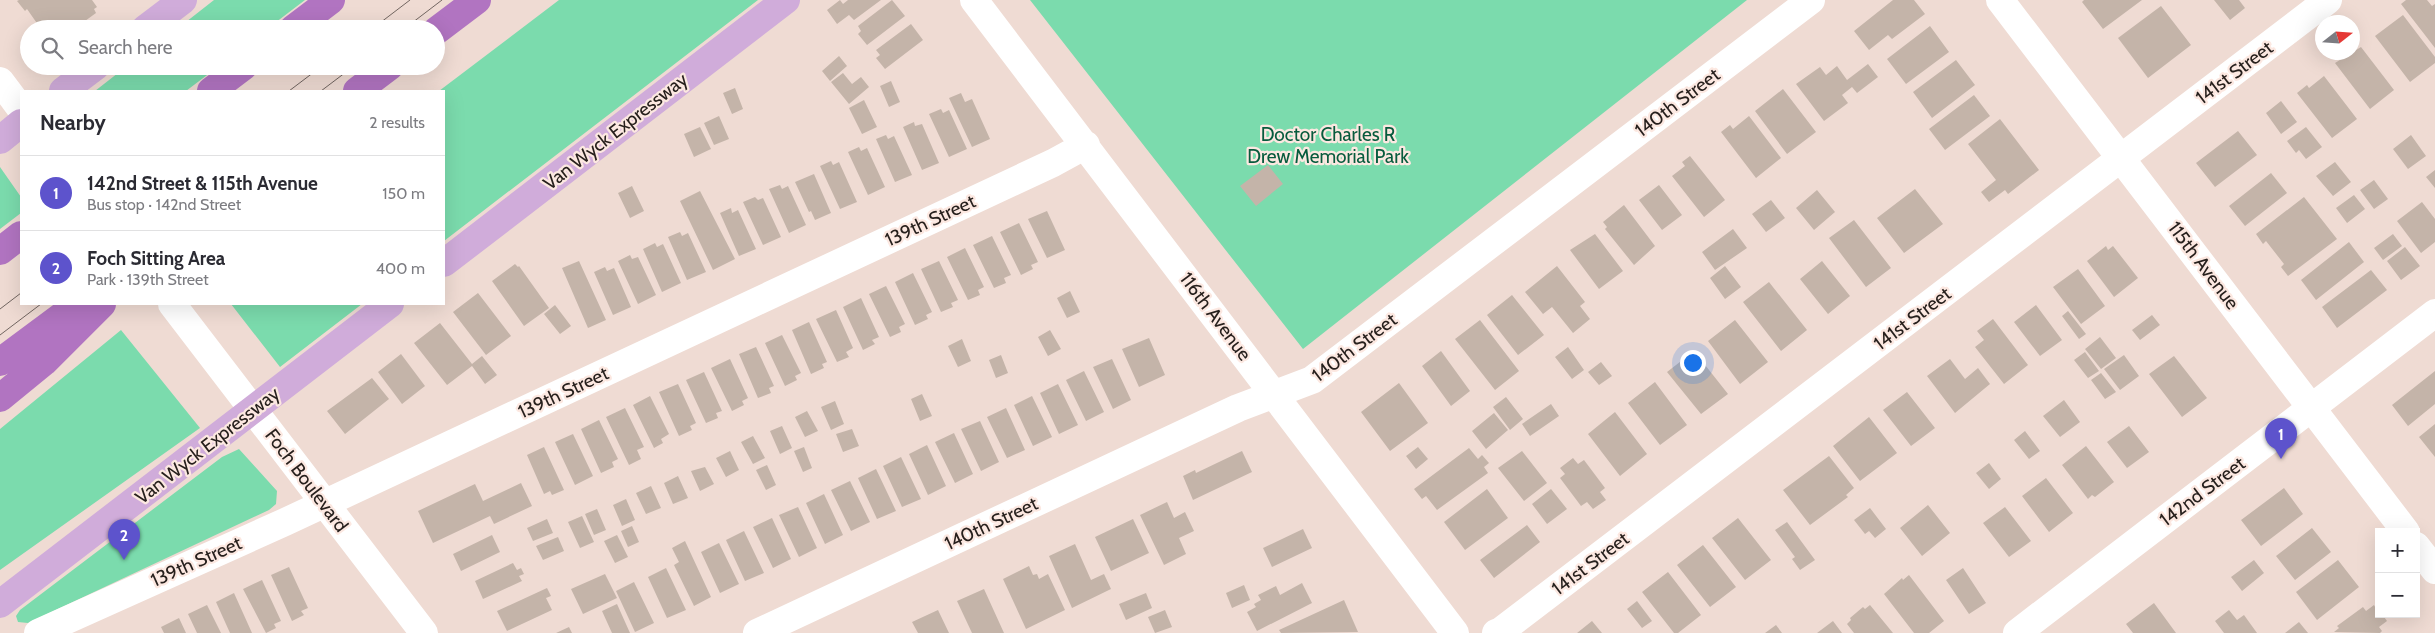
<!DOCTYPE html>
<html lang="en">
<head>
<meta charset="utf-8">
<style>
	body { margin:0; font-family:Cabin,sans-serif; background:#f7f7f7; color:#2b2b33 }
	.controls { position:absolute; right:15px; bottom:15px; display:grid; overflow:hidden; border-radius:0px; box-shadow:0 5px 20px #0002 }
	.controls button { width:45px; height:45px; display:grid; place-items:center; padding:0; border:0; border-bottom:1px solid #e1e1e2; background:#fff; color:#2b2b33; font:25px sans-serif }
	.compass { position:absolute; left:2315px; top:15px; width:45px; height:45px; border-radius:50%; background:#fff; box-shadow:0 5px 20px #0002; rotate:73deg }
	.you { position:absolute; left:1692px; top:362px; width:18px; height:18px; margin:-12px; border:4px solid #fff; border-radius:50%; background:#1a73e8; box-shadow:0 0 0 8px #1a73e833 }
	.badge { display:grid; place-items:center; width:32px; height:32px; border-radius:50%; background:#5d53cc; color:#fff; font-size:16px; font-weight:700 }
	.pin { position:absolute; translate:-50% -41px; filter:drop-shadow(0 1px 2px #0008) }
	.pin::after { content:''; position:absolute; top:26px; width:18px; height:15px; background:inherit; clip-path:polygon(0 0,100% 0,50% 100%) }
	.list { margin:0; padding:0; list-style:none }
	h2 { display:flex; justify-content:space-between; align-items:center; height:65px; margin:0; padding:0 20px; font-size:21px }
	h2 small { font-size:16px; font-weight:400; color:#7c7c81 }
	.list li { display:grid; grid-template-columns:32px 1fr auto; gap:15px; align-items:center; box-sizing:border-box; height:75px; padding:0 20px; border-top:1px solid #e1e1e2 }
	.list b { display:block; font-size:19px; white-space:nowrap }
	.list p { margin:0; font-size:16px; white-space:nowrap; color:#7c7c81 }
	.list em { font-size:16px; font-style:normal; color:#7c7c81 }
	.icon { flex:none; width:28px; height:28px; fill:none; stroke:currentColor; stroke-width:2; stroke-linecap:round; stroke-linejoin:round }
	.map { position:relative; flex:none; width:2435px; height:633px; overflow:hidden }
	.search { position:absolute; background:#fff; box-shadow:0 5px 20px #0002; left:20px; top:20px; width:425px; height:55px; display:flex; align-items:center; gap:12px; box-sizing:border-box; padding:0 18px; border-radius:28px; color:#7c7c81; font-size:19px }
	.panel { position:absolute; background:#fff; box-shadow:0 5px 20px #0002; left:20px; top:90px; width:425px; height:215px; border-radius:0px }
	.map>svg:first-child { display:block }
	.green { fill:#7bdbad }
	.building { fill:#c4b4a9 }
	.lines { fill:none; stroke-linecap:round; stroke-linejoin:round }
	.minor { stroke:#fff; stroke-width:28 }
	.major { stroke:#d0acda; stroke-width:28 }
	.highway { stroke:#b174c1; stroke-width:28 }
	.tram { stroke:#726661; stroke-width:1 }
	.labels { text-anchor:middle; stroke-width:4.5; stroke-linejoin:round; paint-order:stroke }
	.street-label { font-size:19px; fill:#27201d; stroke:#fce8e1 }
	.park-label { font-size:19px; fill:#075b3d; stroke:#fce8e1 }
</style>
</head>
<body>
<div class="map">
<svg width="2435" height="633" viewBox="0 0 2435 633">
	<rect width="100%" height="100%" fill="#efdbd3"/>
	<path class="green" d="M214,0H305L267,29H177Z
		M559,0H758L444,241V91H439Z
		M1030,0H1747L1303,349Z
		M127,66H219L186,91H95Z
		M0,167L21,197V213L0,229Z
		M231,304H362L280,367Z
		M121,330L200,428L0,570V429Z
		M239,449L277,491L276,504L269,510L28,623L18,622L16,616L20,610L222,457Z"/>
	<path class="building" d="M19,0H92L97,7L94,9L96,13L74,29H41L27,9L25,11L17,1Z
		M840,0L843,4L848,0H881L854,20L849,15L837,24L827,10Z
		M892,0L905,16L867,45L858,34L861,31L858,26Z
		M1893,0H1914L1925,14L1892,39L1888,35L1869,50L1854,31Z
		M2084,0H2142L2103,29L2082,2Z
		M2214,0H2239L2245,8L2230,20Z
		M2406,0H2427L2432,6L2435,4V48L2401,4Z
		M2161,6L2191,45L2148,78L2118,38Z
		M2403,15L2435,57V63L2410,82L2375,36Z
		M911,24L923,40L885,69L876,58L880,55L876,50Z
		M1930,26L1949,52L1906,84L1887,59Z
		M2361,47L2394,90L2370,109L2335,63Z
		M839,56L847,66L830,81L822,71Z
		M1956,60L1975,85L1932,118L1913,92Z
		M1868,64L1878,77L1857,93L1852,87L1842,95L1848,103L1824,121L1796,84L1820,67L1826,75L1837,66L1847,80Z
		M843,73L852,84L861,77L869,87L849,104L831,82Z
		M2324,76L2357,119L2332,138L2297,93L2307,85L2309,88Z
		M891,81L900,102L889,107L880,86Z
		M735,88L743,109L732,114L723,93Z
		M1783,89L1816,132L1787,154L1755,111Z
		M961,93L965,102L972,99L990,139L972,147L949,98Z
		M1974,95L1990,116L1945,150L1929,129Z
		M864,100L877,127L862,134L849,108Z
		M2281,101L2297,122L2281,134L2266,113Z
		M941,109L943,113L949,110L967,149L949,157L929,114Z
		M719,116L729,139L714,145L704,123Z
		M1749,116L1781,158L1756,178L1721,132L1730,125L1733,129Z
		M2000,119L2039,170L2008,194L2005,190L1989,202L1981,192L1996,180L1968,144Z
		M914,122L915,126L922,124L939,163L922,170L903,127Z
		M700,127L711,149L694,157L684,134Z
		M2306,127L2322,147L2306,159L2299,150L2296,153L2287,141Z
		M2238,131L2257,155L2215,187L2196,163Z
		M886,135L888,139L894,136L912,175L895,182L876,139Z
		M2411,135L2426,156L2408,169L2393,149Z
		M859,147L861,151L867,148L885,187L868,195L848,152Z
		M1690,156L1725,200L1704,217L1672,176L1685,166L1682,162Z
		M831,161L833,165L839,162L857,202L840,209L820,166Z
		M2335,162L2351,182L2333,196L2316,176Z
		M1268,165L1283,184L1256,206L1240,186Z
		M2435,170V188L2426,177Z
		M2271,173L2287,193L2245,226L2229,206Z
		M814,174L831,213L815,220L811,211L809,212L795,182Z
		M2374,180L2388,199L2374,209L2360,190Z
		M780,185L782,189L788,186L806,225L789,233L769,189Z
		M1659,185L1682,215L1662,230L1639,200Z
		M632,186L644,211L630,218L618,193Z
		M1915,189L1943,224L1904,253L1877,218Z
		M1817,190L1835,212L1814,230L1796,208Z
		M700,191L735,259L713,270L680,201Z
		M2354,195L2365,209L2347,223L2336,208Z
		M755,197L758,200L763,198L781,237L763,245L743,202Z
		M2304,197L2337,239L2288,276L2281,267L2284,264L2266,241L2263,244L2256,234Z
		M1771,200L1785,218L1766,232L1752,214Z
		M2422,202L2435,219V242L2421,253L2397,221Z
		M1624,205L1655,246L1634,265L1605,229L1607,227L1603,222Z
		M731,208L732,213L738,210L756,249L739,256L720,213Z
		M1047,211L1065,250L1047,258L1028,219Z
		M1854,220L1891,268L1866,287L1829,238Z
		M1019,223L1038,262L1031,265L1033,269L1021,275L1000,232Z
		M1733,229L1747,248L1715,270L1702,252Z
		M680,232L682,236L688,233L706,272L687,280L668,237Z
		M1595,234L1623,271L1599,289L1570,250Z
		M2393,234L2402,246L2383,260L2374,248Z
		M992,236L1011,275L1004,278L1006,283L994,288L973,245Z
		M2349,242L2364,262L2316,300L2301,280Z
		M655,243L657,247L663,244L681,283L662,292L643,249Z
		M2106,246L2108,250L2113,246L2138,278L2114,297L2087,261Z
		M2405,247L2420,266L2401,280L2387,261Z
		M965,248L984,287L978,290L980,295L968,300L947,257Z
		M630,255L632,259L638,257L656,295L638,304L618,261Z
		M579,261L606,320L588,328L562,268Z
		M939,261L958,300L951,303L953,307L941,312L921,269Z
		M1822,261L1850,296L1828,314L1800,279Z
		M515,264L518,267L519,266L549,308L524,326L492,281Z
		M1557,266L1585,302L1580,306L1590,319L1573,333L1552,307L1543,314L1525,292Z
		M1725,266L1741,287L1725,299L1710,278Z
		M605,267L607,271L614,268L631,307L613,315L594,272Z
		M2078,269L2105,306L2081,324L2053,287Z
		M2371,270L2387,290L2337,328L2322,307Z
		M913,273L932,312L926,315L928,319L915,325L895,282Z
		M1769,282L1807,330L1781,351L1743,302Z
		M886,286L905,324L899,327L901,332L890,337L869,294Z
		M1070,291L1080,312L1067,318L1057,298Z
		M478,293L511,336L486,355L453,312Z
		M1512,295L1544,335L1518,355L1487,315Z
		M861,298L879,337L872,340L875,344L863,350L843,307Z
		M555,305L571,326L560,334L544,314Z
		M2036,305L2062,340L2040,356L2014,322Z
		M836,310L853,348L846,352L849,357L837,362L816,319Z
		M2068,311L2086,334L2079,339L2062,316Z
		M2152,315L2160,325L2140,340L2132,330Z
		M1993,319L2028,365L2004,384L1975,347L1984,340L1977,331Z
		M1480,320L1519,371L1495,390L1455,339Z
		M1735,320L1768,362L1740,384L1708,341Z
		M809,322L827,362L822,364L824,368L811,374L792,330Z
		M440,323L472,364L482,356L497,375L485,384L472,366L447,385L414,343Z
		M1050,330L1061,349L1048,356L1038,337Z
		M782,335L801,373L795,376L797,380L785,386L765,343Z
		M2100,337L2116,358L2101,369L2085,349Z
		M1149,338L1165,375L1139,387L1122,349Z
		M962,339L971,361L958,367L948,346Z
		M756,347L774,386L769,388L771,393L758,398L739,354Z
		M1568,347L1584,370L1572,379L1555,357Z
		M1441,351L1470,391L1451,406L1422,366Z
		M1694,351L1728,394L1701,414L1667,372Z
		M2085,352L2099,371L2088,378L2074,360Z
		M401,354L425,386L402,404L378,372Z
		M1001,355L1008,373L996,378L989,360Z
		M2124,355L2139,376L2120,390L2104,369Z
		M2174,356L2207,398L2182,417L2149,374Z
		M730,359L748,398L742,401L744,405L732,411L711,368Z
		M1112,359L1131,400L1113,409L1093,367Z
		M1950,359L1965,379L1978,368L1990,384L1955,413L1927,376Z
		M1601,362L1612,376L1599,385L1588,372Z
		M1084,371L1104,412L1086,421L1066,380Z
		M2435,371V404L2408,426L2392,405Z
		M704,372L722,411L716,413L718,418L706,423L686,380Z
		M2101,373L2116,392L2105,399L2091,380Z
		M372,378L389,399L345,434L327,411Z
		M1655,382L1687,425L1660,445L1628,403Z
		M1399,383L1428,423L1390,451L1361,412Z
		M678,384L696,423L690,426L692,430L679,436L659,392Z
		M1058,384L1078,425L1059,434L1040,393Z
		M1907,392L1935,428L1911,446L1883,410Z
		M922,394L932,416L920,421L911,399Z
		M650,396L669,434L661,439L663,443L654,448L633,405Z
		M1032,396L1052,437L1033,446L1014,405Z
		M1506,397L1523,419L1510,430L1493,407Z
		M2064,400L2080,422L2060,437L2043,416Z
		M835,401L844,424L831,430L821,407Z
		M1551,404L1559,416L1530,436L1522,424Z
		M625,408L644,447L637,450L641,459L629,465L606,417Z
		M1006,408L1025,450L1007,458L987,417Z
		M807,411L818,431L805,437L795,417Z
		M1615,412L1647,454L1620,476L1588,434Z
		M1494,413L1508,430L1486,449L1472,431Z
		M1869,417L1897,453L1860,481L1833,446Z
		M599,420L618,459L612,462L614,467L601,473L581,429Z
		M980,421L999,462L981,471L961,429Z
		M2435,424V457L2419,437Z
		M782,426L792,448L780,454L770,431Z
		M2129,426L2149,452L2127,468L2107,442Z
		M852,429L859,446L843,452L836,434Z
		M2025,431L2040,451L2029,459L2014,440Z
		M954,433L973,474L955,483L935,442Z
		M573,434L593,476L575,485L555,442Z
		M753,436L765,458L753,464L741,442Z
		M927,445L946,486L928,495L909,454Z
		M2086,446L2114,482L2095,497L2092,495L2088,499L2062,465Z
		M544,447L564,490L552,495L550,491L544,494L527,455Z
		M804,447L812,468L803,472L794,451Z
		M1418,447L1428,459L1416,469L1406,456Z
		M1469,448L1478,459L1482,455L1489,463L1484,467L1488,473L1437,510L1426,496L1422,499L1414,489Z
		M730,451L739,470L726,477L716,458Z
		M1242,451L1252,472L1193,500L1183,476L1195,470L1196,473Z
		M1522,451L1547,483L1524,501L1498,468Z
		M1829,456L1854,488L1846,495L1848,497L1810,525L1783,490Z
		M901,457L921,499L902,507L883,466Z
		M1573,458L1578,464L1584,460L1605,488L1600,492L1606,500L1593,509L1587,502L1581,506L1560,478L1565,474L1560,468Z
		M1989,463L2001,479L1989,489L1976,473Z
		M767,465L776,485L766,490L756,470Z
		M705,467L714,484L700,491L691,471Z
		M876,469L896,511L877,519L858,478Z
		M678,476L688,498L673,504L664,483Z
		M2046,478L2073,513L2049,532L2022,496Z
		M850,481L870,522L851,531L831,490Z
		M521,483L532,506L494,524L490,516L433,543L418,511L475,484L483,501Z
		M651,486L661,508L646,514L636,493Z
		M2284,488L2303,514L2261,546L2241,520Z
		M1487,489L1508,518L1465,550L1444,522Z
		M1551,489L1567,509L1547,524L1532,504Z
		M824,494L843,535L825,544L806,503Z
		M626,499L635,520L622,526L613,505Z
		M1167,502L1174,518L1185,512L1194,531L1179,538L1186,554L1164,565L1140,515Z
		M1928,505L1950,533L1922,556L1900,528Z
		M798,507L817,548L799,557L779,515Z
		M2005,507L2031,541L2009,557L1983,523Z
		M1870,508L1886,529L1875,538L1869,531L1865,534L1854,520Z
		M597,509L606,530L594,535L585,514Z
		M582,516L594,542L580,548L568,522Z
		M772,518L791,559L773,568L753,527Z
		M1738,518L1771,560L1745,580L1712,538Z
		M547,519L553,533L533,541L527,528Z
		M1133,519L1149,553L1111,571L1095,537Z
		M1787,522L1815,560L1800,570L1792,559L1795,557L1775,530Z
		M1527,525L1540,542L1494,578L1480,560Z
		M632,526L639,542L628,547L621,531Z
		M2312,528L2331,552L2295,580L2276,556Z
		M1303,529L1312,548L1272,567L1263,548Z
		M744,531L764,573L745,581L726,540Z
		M492,535L500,552L461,571L453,554Z
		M617,535L628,557L615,563L604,541Z
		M558,537L564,551L543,560L536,546Z
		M685,541L711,597L694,606L674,565L679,562L672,548Z
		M719,543L739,584L720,593L701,552Z
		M1075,544L1091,580L1104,574L1111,589L1072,608L1049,556Z
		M1703,545L1736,587L1710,607L1677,565Z
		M2254,560L2264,573L2242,591L2231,577Z
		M2338,560L2359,587L2317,620L2296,592Z
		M513,563L517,570L521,568L524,574L519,576L522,581L483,599L475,581Z
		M1029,566L1033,575L1037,574L1039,579L1048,574L1065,610L1026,629L1003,579Z
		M289,567L308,608L301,611L304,615L292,621L271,575Z
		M666,568L686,610L667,618L648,577Z
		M1963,568L1986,603L1969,614L1946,580Z
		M1668,572L1701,615L1678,633H1674L1642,592Z
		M605,574L617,598L583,614L571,589Z
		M1909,575L1944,621L1929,633H1914L1884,594L1902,578L1903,580Z
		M262,580L281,621L274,624L276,628L266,633L243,589Z
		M634,582L654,623L635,632L616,591Z
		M1302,583L1312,603L1257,631L1247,612L1256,607L1254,604L1261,600L1258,595L1276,586L1280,595Z
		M1244,585L1250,600L1232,608L1226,593Z
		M547,588L551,596L546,598L552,610L507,631L497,611Z
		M984,589L1004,633H972L957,601Z
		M234,593L252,633H230L216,602Z
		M1146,593L1152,608L1126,620L1119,604Z
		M1344,600L1358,632L1281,633L1279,630Z
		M1637,601L1652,621L1642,628L1627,609Z
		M2154,603L2176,633H2133L2126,624Z
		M617,604L630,633H612L602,611Z
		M207,605L221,633H197L188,614Z
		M1870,605L1893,633H1854L1847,624L1851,620L1850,618L1863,607L1865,609Z
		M2374,605L2379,614H2382L2387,621L2379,627L2382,631L2380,633L2334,632L2339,628L2337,626L2363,607L2366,611Z
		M938,610L949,633H918L912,622Z
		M1165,610L1172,627L1155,633L1148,617Z
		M2229,610L2237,620L2244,615L2257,633H2224L2215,621Z
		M179,618L186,633H164L161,627Z
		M1592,621L1602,633H1577Z
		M1833,621L1842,633H1817Z
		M2299,622L2308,633H2285Z
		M1776,625L1782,633H1765Z
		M569,627L572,633H556Z"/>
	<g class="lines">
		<path class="minor" d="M974,0L1455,633
			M2000,0L2406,532
			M0,81L21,109
			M172,304L424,633
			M2416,546L2435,570
			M38,633L285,522L1053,163L1086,145
			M757,633L1238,408L1312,380L1811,0
			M1496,633L1501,631L2328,0
			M2017,633L2435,313"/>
		<path class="major" d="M145,29L183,0
			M63,91L96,66
			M0,140L21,123
			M444,263L786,0
			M0,604L390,304"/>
		<path class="highway" d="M293,29L331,0
			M436,31L477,0
			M211,91L244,66
			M357,91L390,66
			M0,251L21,235
			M0,362L78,304
			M0,398L44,362L102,304"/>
		<path class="tram" d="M372,29L410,0
			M404,29L442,0
			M289,91L322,66
			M321,91L354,66
			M0,309L21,293
			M0,335L41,304"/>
	</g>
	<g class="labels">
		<g class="street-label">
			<text transform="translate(2234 72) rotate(-37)" y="7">141st Street</text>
			<text transform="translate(1677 102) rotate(-37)" y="7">140th Street</text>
			<text transform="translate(615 131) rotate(-38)" y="7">Van Wyck Expressway</text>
			<text transform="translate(930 220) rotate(-25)" y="7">139th Street</text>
			<text transform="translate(2204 265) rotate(53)" y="7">115th Avenue</text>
			<text transform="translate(1216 316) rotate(53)" y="7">116th Avenue</text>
			<text transform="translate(1912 318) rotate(-37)" y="7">141st Street</text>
			<text transform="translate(1354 347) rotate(-37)" y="7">140th Street</text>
			<text transform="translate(563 392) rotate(-25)" y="7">139th Street</text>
			<text transform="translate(207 445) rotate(-38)" y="7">Van Wyck Expressway</text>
			<text transform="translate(307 480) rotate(53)" y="7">Foch Boulevard</text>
			<text transform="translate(2202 491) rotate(-37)" y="7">142nd Street</text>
			<text transform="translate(991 523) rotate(-25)" y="7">140th Street</text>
			<text transform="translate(196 561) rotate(-24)" y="7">139th Street</text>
			<text transform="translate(1590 563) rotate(-37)" y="7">141st Street</text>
		</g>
		<g class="park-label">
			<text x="1328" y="141">Doctor Charles R<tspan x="1328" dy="22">Drew Memorial Park</tspan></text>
		</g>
	</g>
</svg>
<div class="controls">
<button>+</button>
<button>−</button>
</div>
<svg class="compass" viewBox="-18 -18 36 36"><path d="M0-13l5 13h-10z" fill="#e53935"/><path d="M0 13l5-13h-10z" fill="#7c7c81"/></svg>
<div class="you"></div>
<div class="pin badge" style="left:2281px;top:459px">1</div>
<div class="pin badge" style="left:124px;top:560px">2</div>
<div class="search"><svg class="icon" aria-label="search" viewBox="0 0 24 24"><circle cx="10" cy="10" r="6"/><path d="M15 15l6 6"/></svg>Search here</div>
<section class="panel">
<h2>Nearby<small>2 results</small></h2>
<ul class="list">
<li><span class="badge">1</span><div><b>142nd Street &amp; 115th Avenue</b><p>Bus stop · 142nd Street</p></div><em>150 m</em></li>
<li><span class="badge">2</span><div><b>Foch Sitting Area</b><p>Park · 139th Street</p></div><em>400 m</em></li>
</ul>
</section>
</div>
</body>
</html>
